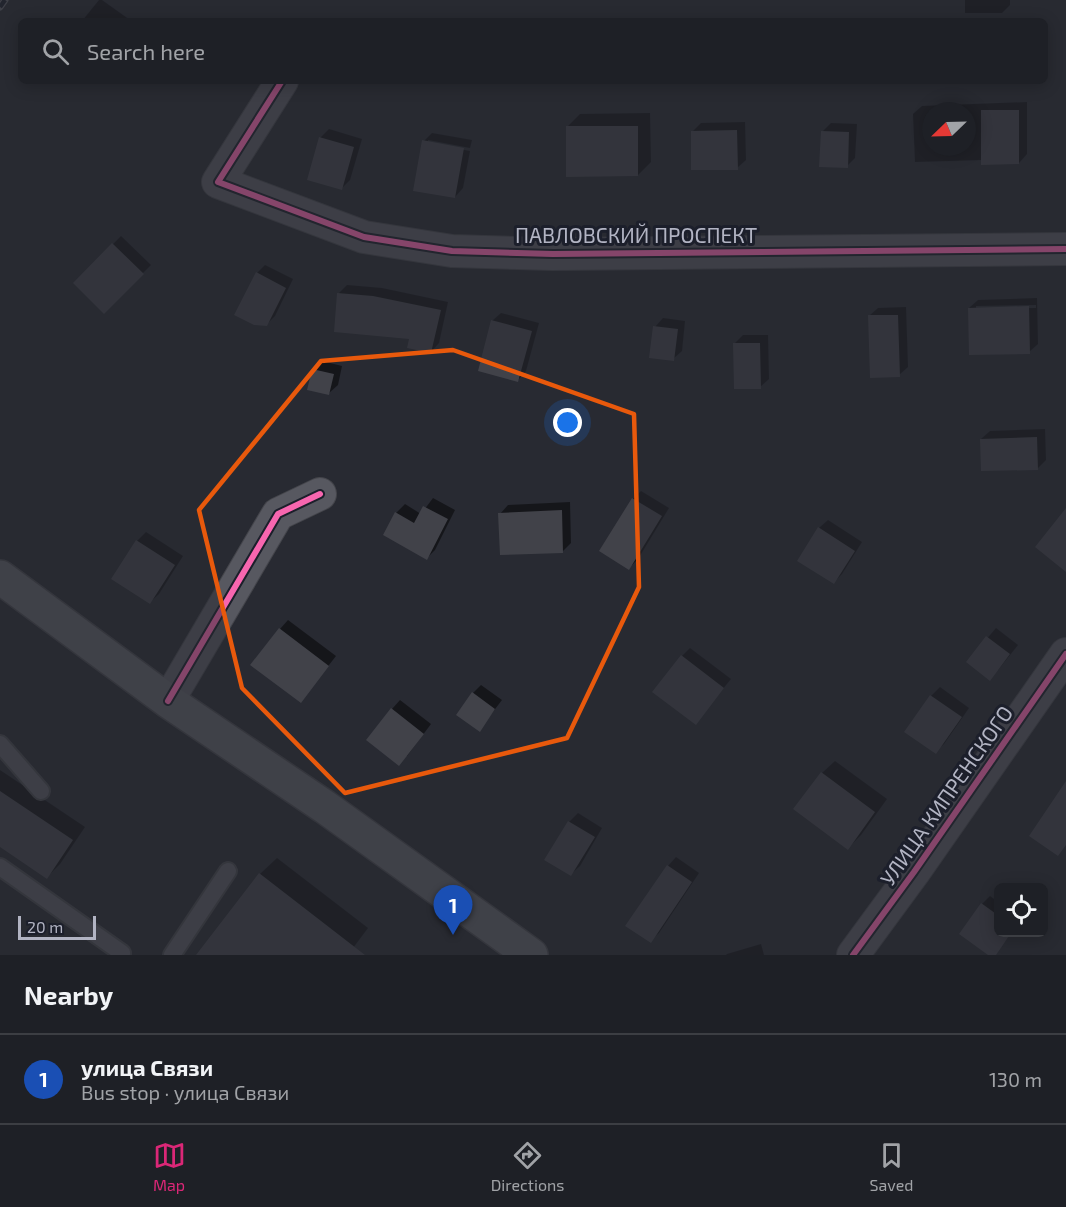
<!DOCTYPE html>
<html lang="en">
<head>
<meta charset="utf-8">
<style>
	body { margin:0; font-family:"Exo 2",sans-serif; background:#2b2d32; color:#f1f3f6 }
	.controls { position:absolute; right:18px; bottom:18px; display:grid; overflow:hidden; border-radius:9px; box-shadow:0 3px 15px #0003 }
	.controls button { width:54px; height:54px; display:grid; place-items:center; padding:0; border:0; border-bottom:2px solid #3c3e43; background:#1e2026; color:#f1f3f6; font:30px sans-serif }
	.compass { position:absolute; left:922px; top:102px; width:54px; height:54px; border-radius:50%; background:#1e2026; box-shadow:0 3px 15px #0003; rotate:247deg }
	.scale { position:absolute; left:18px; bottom:15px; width:78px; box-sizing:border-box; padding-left:6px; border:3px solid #b2b4c3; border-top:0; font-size:16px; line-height:21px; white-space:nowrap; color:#b2b4c3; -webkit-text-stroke:4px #1c1f2b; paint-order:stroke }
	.you { position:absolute; left:568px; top:423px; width:21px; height:21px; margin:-15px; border:4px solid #fff; border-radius:50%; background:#1a73e8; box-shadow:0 0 0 9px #1a73e833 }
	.badge { display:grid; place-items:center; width:39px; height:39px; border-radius:50%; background:#db2777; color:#fff; font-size:20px; font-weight:700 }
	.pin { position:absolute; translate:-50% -50px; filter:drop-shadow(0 2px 3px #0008) }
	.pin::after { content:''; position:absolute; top:32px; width:21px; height:18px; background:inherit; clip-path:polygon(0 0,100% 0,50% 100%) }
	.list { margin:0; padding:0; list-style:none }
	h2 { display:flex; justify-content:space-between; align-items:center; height:78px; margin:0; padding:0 24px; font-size:26px }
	h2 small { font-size:20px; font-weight:400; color:#a1a3a7 }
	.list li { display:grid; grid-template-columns:39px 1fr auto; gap:18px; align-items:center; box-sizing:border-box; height:90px; padding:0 24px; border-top:2px solid #3c3e43 }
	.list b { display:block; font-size:22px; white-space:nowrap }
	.list p { margin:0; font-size:20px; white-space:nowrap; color:#a1a3a7 }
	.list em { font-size:20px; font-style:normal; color:#a1a3a7 }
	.icon { flex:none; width:33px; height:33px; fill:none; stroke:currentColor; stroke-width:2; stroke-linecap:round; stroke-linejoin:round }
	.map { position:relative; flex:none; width:1066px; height:955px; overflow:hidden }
	.search { position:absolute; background:#1e2026; box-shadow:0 3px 15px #0003; left:18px; right:18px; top:18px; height:66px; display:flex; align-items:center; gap:15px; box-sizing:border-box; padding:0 21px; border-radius:9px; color:#a1a3a7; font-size:22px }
	.sheet { height:168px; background:#1e2026 }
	nav { display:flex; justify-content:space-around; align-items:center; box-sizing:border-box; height:84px; border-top:2px solid #3c3e43; background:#1e2026; font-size:16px; color:#a1a3a7 }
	nav a { display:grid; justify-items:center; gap:3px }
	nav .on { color:#db2777 }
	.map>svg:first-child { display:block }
	.shadow { fill:#0007; fill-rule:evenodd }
	.building { fill:#414249 }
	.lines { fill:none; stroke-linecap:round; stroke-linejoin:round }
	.lane-casing { stroke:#44454b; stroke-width:20 }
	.street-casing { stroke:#44454b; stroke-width:34 }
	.secondary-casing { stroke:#44454b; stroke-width:36 }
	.lane { stroke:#575860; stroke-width:16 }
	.street { stroke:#575860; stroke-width:32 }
	.secondary { stroke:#5c5d64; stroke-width:33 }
	.rail-casing { stroke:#5c5d64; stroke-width:7 }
	.rail { stroke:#1c1f2b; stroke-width:4.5; stroke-dasharray:14; stroke-linecap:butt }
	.cycleway-casing { stroke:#1c1f2b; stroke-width:10 }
	.cycleway { stroke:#f766af; stroke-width:6 }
	.marked { fill:none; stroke:#e8590c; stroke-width:4.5; stroke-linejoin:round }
	.labels { text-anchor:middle; stroke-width:6; stroke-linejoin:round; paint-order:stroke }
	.street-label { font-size:21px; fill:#b2b4c3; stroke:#1c1f2b }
</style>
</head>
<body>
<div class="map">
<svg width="1066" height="955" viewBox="0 0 1066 955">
	<rect width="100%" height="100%" fill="#282a32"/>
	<path class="shadow" d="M99,0H102L130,20L82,21Z
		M965,0H1010V5L1002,13H965Z
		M1027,102V154L1019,163L982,160L915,162L913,114L922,106ZM931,111H967V147H931Z
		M650,113L651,162L638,175L567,127L580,114Z
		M745,122L746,160L737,168L692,132L701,123Z
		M831,123L857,124L855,158L847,166L823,131Z
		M329,129L362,139L350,180L342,188L320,138Z
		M432,133L472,140L470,148L428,140V143L470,151L463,188L455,197L424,141Z
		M121,236L151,265L104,312L75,283Z
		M265,265L293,279L275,316L267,324L257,273Z
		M347,285L382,288L448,302L439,343L431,352L339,293Z
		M1037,298L1038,344L1029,352L969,308L978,300ZM1036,305V308L976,309V306Z
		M906,307L908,367L899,375L869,316L878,308Z
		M501,313L539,323L526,371L518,380L492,321Z
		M663,318L685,321L682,351L673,359L655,327Z
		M743,335H768L769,379L760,387L734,344Z
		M322,361L342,366L338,385L329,393L314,370Z
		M1045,429L1046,460L1037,469L981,439L990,431Z
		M641,491L669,508L638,559L629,568L633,499Z
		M433,498L455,510L435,550L427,558L396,513L405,504L421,514Z
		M570,502L571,543L563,551L500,514L508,505Z
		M828,520L862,542L842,574L833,583L819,528Z
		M146,532L183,556L159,594L150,602L113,579L137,541Z
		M288,620L336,656L301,701L280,629Z
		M996,628L1018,645L998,670L968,661Z
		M690,648L731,679L695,723L682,656Z
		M481,685L502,700L479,730L473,693Z
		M940,687L969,708L944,744L935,752L906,732L931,696Z
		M400,700L431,724L407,756L392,709Z
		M835,761L887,799L861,835L848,848L822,773Z
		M0,770L85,827L60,864L47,877L0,845Z
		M578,813L602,828L580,866L571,874L547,859L569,822Z
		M676,857L699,873L659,933L650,941L668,866Z
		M277,858L368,928L353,948L362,955H198L260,874Z
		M990,896L998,902V932H1012L994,955H990L982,904Z
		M761,944L764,955H726L727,954Z"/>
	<path class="building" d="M981,110H1019V164L981,165Z
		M566,126H638V176L566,177Z
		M737,130L738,170H691V131Z
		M821,131L849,132L848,168L819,167Z
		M319,137L354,147L342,190L307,180Z
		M422,140L464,148L455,198L413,191Z
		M112,243L144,274L104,314L73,283Z
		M256,272L286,288L267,326L254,325L234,315Z
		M337,293L373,296L441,310L431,353L407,348L409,339L334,332Z
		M1029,306L1030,354L969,355L968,308Z
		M868,315H898L900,377L870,378Z
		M491,320L532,331L518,382L478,371Z
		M653,326L678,329L674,361L649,358Z
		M733,343H760L761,389H734Z
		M312,369L334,374L329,395L307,390Z
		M1037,437L1038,470L981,471L980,439Z
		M632,498L662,516L629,570L599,551Z
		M423,506L448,519L427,560L383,535L395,512L414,523Z
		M1066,508V572L1035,547Z
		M562,510L563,553L500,555L498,513Z
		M818,527L855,551L834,584L797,561Z
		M136,540L175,565L150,604L111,579Z
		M279,628L329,666L301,703L250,665Z
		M986,636L1010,654L990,681L966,662Z
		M681,655L724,688L696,725L652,692Z
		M472,692L495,709L480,732L456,715Z
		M930,695L962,717L936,754L904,732Z
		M391,708L424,734L399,766L366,740Z
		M821,772L875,812L848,850L793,809Z
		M1066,781V845L1058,856L1029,836Z
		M0,791L73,840L47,879L0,847Z
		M568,821L595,837L571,876L544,860Z
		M667,865L692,882L651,943L625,926Z
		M259,873L365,955H196Z
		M981,903L999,916V933H1011L996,955H988L959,934Z"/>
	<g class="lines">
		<defs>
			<path id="lane" d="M0,744L41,791
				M0,867L122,953L121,955
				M172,955L228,871"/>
			<path id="street" d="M282,81L218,182L364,237L452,251L553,254L1066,249
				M168,701L278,514L320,494
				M853,955L914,872L1066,654"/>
			<path id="secondary" d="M0,577L168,701L325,807L531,955"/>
		</defs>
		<use href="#lane" class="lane-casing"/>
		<use href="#street" class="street-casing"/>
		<use href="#secondary" class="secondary-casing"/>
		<use href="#lane" class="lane"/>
		<use href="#street" class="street"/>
		<use href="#secondary" class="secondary"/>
		<defs>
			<path id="rail" d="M0,7L5,0"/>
		</defs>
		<use href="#rail" class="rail-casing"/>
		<use href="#rail" class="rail"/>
		<defs>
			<path id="cycleway" d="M282,81L218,182L364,237L452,251L553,254L1066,249
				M168,701L278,514L320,494
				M853,955L914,872L1066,654"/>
		</defs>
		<use href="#cycleway" class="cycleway-casing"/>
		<use href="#cycleway" class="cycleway"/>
	</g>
	<path d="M0 0H1066V955H0ZM453,350L634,414L639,587L567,738L345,793L242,688L199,510L321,361Z" fill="#282a32" fill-opacity=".55" fill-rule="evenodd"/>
	<path class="marked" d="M453,350L634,414L639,587L567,738L345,793L242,688L199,510L321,361Z"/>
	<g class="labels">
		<g class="street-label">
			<text x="636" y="243">ПАВЛОВСКИЙ ПРОСПЕКТ</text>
			<text transform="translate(947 796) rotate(-55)" y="7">УЛИЦА КИПРЕНСКОГО</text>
		</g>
	</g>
</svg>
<div class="controls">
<button><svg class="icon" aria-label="locate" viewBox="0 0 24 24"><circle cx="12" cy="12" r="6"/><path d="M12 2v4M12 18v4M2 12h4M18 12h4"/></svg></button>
</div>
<svg class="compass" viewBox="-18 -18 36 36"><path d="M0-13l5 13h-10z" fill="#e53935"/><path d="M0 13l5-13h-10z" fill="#a1a3a7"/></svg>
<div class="scale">20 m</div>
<div class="you"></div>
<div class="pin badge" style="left:453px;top:935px;background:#1a4fb4">1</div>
<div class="search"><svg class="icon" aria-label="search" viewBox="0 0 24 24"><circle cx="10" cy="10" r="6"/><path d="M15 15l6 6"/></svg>Search here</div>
</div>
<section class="sheet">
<h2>Nearby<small></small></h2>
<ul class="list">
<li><span class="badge" style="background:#1a4fb4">1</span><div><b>улица Связи</b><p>Bus stop · улица Связи</p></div><em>130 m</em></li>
</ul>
</section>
<nav>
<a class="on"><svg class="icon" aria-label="map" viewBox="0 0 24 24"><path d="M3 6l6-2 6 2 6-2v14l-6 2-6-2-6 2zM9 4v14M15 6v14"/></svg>Map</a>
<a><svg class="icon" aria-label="directions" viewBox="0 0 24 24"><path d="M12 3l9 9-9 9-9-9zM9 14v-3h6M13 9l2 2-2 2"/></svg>Directions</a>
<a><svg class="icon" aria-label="saved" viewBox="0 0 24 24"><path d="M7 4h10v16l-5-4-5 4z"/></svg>Saved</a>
</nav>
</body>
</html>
